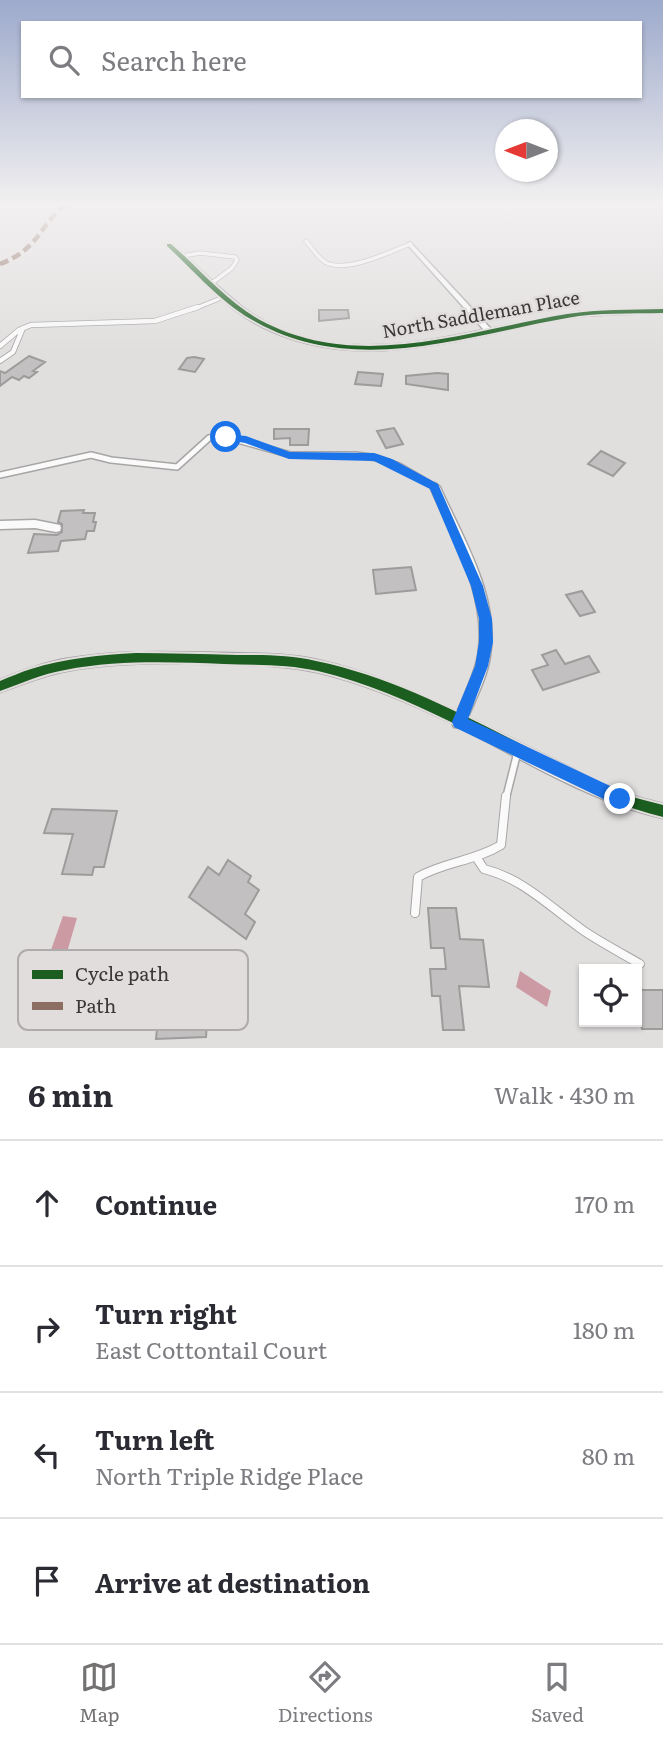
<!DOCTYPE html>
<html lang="en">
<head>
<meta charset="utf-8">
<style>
	body { margin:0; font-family:Literata,serif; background:#f7f7f7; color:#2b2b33 }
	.controls { position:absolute; right:21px; bottom:21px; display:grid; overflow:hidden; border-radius:0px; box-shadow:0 2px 5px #0004 }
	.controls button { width:63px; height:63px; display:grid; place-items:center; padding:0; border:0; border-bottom:2px solid #e1e1e2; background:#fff; color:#2b2b33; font:35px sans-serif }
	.compass { position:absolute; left:495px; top:119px; width:63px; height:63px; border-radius:50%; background:#fff; box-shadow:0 2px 5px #0004; rotate:270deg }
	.stop { position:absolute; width:21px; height:21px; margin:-16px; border:5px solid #1a73e8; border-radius:50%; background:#fff }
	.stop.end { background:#1a73e8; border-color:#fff; box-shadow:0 2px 7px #0008 }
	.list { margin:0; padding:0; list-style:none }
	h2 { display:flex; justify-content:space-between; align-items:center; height:91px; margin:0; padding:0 28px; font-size:30px }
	h2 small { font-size:23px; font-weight:400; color:#7c7c81 }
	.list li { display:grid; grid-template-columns:46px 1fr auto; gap:21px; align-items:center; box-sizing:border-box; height:126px; padding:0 28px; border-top:2px solid #e1e1e2 }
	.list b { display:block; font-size:26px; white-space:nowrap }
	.list p { margin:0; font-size:23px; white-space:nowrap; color:#7c7c81 }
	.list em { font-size:23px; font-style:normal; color:#7c7c81 }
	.icon { flex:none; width:38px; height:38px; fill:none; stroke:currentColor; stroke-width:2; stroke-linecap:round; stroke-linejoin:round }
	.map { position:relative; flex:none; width:663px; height:1048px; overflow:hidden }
	.search { position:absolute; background:#fff; box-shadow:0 2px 5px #0004; left:21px; right:21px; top:21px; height:77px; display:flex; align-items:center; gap:18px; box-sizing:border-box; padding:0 24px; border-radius:0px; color:#7c7c81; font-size:26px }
	.sheet { height:595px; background:#fff }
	nav { display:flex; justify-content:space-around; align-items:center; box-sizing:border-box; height:98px; border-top:2px solid #e1e1e2; background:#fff; font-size:19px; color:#7c7c81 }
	nav a { display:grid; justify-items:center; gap:4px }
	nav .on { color:#747171 }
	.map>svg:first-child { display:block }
	.water { fill:#cc9aa2 }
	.building { fill:#c2c0c0; stroke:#9e9b9b; stroke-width:2 }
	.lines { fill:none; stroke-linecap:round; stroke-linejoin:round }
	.lane-far4-casing { stroke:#a7a5a5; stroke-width:5 }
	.lane-far3-casing { stroke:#a7a5a5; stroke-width:6 }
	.lane-far2-casing { stroke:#a7a5a5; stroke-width:8 }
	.lane-far1-casing { stroke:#a7a5a5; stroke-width:9 }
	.lane-casing { stroke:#a7a5a5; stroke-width:10 }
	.street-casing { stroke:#a7a5a5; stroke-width:3 }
	.lane-far4 { stroke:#fafafa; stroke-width:3.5 }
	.lane-far3 { stroke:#fafafa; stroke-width:4.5 }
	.lane-far2 { stroke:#fafafa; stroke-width:5 }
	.lane-far1 { stroke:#fafafa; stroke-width:6 }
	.lane { stroke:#fafafa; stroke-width:8 }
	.street { fill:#fafafa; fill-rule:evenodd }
	.quiet { stroke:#8d6e63; stroke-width:4.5; stroke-dasharray:9 4.5; stroke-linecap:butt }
	.cycleway-casing { stroke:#e2dddd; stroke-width:4 }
	.cycleway { fill:#1b5e20; fill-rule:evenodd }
	.route { fill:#1a73e8 }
	.labels { text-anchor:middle; stroke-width:5; stroke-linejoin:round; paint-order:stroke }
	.far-street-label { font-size:18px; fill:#393737; stroke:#e2dddd }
	.key { fill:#e2dddd; stroke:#afabab; stroke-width:2 }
	.key-label { font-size:19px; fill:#393737 }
</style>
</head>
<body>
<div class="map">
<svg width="663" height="1048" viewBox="0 0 663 1048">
	<rect width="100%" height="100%" fill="#e1dede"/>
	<path class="water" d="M63,916L77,918L67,952L51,950Z
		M520,971L551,991L547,1007L516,987Z"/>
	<path class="building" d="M319,310H348L349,318L319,321Z
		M29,356L45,362L33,371L37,372L29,378L24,376L19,380L12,377L0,386V371L5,373Z
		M194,357L204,359L195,372L179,369L187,358Z
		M358,372L383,374L381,386L355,384Z
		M437,373L448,374V390L406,384V376Z
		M394,428L403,444L386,448L377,431Z
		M274,429H309L308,445H290V438L274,439Z
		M601,451L625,463L613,476L588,464Z
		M84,510L83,513H95L93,522H96L94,531H87L85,539L61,541L58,551L28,553L34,534L57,535L62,532V524L58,522L61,511Z
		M411,567L416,590L376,594L373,570Z
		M582,591L595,612L580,616L566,595Z
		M556,650L565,664L589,656L599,672L543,690L532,670L548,665L542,655Z
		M52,809L117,811L104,867H94L92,875L62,874L73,834L44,833Z
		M228,860L251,876L248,882L259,890L245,914L255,922L246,939L189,897L208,867L219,875Z
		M428,908H456L460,939L483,940L489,987L459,986L464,1030H443L440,996H432L430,969H446L444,948H431Z
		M637,990H663V1029H642L637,1007Z
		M209,997L206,1037L156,1039L159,1010L182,1009L183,998Z"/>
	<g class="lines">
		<defs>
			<path id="lane-far4" d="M306,241C312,248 317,257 325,262C345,274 390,252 410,244
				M182,256L200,253L235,257L237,260L232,268L212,283
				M194,309L226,296"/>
			<path id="lane-far3" d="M0,346L19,330L31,325L155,321L198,307
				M0,361L13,352L23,328
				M211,437H233"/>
			<path id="lane-far2" d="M0,475L91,455L111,460L177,467L209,438L223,436L291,455H356L377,458L399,466L435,487"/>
			<path id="lane-far1" d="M506,798L518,750"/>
			<path id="lane" d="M476,857L484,869C524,879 551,908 584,931C602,943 621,953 640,964
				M415,913L418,877C444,862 475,861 501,845L506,796"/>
			<path id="street" d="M169,243C179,249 188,259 197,267C213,282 229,297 246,310C316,361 405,347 484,330L408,245L407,244L410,242L491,329L579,312L663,309V313C631,314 599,313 567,318C464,336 355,378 255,323C222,304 195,272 167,246L166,245Z
				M435,483L440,487C463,539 500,597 490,656C487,677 476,698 468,717L602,784L636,797L663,804V818C593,803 524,760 461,728L454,727L452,723C409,702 365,683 317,672C286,665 254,665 221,664C170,663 117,661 66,671C43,675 22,684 0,692V680C22,671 43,663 66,659C117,650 169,652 221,653C253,654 285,653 317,660C366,671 412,691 457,712C465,694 474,675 478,656C488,597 453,539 430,487Z
				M35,520L60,525L61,528L60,531L56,532L35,528L0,529V521Z"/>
		</defs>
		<use href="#lane-far4" class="lane-far4-casing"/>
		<use href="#lane-far3" class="lane-far3-casing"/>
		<use href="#lane-far2" class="lane-far2-casing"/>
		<use href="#lane-far1" class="lane-far1-casing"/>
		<use href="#lane" class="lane-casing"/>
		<use href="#street" class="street-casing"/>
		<use href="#lane-far4" class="lane-far4"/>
		<use href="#lane-far3" class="lane-far3"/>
		<use href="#lane-far2" class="lane-far2"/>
		<use href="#lane-far1" class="lane-far1"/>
		<use href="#lane" class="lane"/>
		<use href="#street" class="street"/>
		<path class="quiet" d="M0,264C38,249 37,230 64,205"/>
		<defs>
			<path id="cycleway" d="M167,244H171C200,269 226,301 260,320C358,373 466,331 567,314C599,309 631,310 663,309V313C631,314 599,312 567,318C464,336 355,377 256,322C222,304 195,272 167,246Z
				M136,653C170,653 203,654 237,655C264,655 290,655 316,661C422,683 515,746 613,789L636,798L663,805V817C625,808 590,792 555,774C521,757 486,739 451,722C408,701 365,682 318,671C287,664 255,665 224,664C171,662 117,660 65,670C42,674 22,683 0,691V681C10,677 21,672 31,669C65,658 101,655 136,653Z"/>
		</defs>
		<use href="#cycleway" class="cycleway-casing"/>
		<use href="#cycleway" class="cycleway"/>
	</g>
	<linearGradient id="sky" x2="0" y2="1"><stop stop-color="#9daacc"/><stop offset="0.58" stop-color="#f2f0f0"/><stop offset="1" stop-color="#f2f0f0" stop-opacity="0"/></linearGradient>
	<rect width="663" height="352" fill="url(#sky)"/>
	<path class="route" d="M226,434L246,436L290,452L374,453L392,459L438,484L483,586L492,619L493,642L488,666L468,719L625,793L628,799L625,804L620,807L614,804L454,727L452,722L475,666L479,642V619L471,586L430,489L374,461L289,459L245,443L222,439V435Z"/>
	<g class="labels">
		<g class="far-street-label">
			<text transform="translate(481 315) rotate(-10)" y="6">North Saddleman Place</text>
		</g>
	</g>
	<rect x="18" y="950" width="230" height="80" rx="10" class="key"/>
	<rect x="32" y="970" width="31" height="9" fill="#1b5e20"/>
	<rect x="32" y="1002" width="31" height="8" fill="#8d6e63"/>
	<g class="key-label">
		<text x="75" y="981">Cycle path</text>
		<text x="75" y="1013">Path</text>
	</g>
</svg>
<div class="controls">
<button><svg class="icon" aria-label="locate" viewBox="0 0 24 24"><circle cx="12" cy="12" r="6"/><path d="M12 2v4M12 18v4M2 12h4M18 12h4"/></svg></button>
</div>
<svg class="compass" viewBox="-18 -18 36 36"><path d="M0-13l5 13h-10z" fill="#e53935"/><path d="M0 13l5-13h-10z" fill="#7c7c81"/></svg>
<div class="stop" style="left:226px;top:437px"></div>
<div class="stop end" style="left:620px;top:799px"></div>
<div class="search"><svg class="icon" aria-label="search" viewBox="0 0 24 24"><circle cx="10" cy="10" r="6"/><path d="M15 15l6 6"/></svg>Search here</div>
</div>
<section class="sheet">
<h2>6 min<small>Walk · 430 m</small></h2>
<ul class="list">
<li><svg class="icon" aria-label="ahead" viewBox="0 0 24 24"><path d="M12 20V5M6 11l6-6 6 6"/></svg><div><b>Continue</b></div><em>170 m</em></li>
<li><svg class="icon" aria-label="right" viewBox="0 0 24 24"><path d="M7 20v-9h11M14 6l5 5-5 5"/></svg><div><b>Turn right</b><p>East Cottontail Court</p></div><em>180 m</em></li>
<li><svg class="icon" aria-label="left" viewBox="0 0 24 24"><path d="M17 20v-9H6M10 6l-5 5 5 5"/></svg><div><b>Turn left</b><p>North Triple Ridge Place</p></div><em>80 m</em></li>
<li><svg class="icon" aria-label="arrive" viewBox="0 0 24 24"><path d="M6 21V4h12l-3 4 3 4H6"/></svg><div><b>Arrive at destination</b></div></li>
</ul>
</section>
<nav>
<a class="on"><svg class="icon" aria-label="map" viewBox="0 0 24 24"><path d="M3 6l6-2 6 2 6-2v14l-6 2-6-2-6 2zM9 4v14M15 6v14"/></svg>Map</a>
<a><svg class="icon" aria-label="directions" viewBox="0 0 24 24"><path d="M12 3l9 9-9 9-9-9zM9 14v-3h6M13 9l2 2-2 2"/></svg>Directions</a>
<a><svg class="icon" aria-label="saved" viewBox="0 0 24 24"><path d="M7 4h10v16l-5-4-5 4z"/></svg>Saved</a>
</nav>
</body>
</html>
